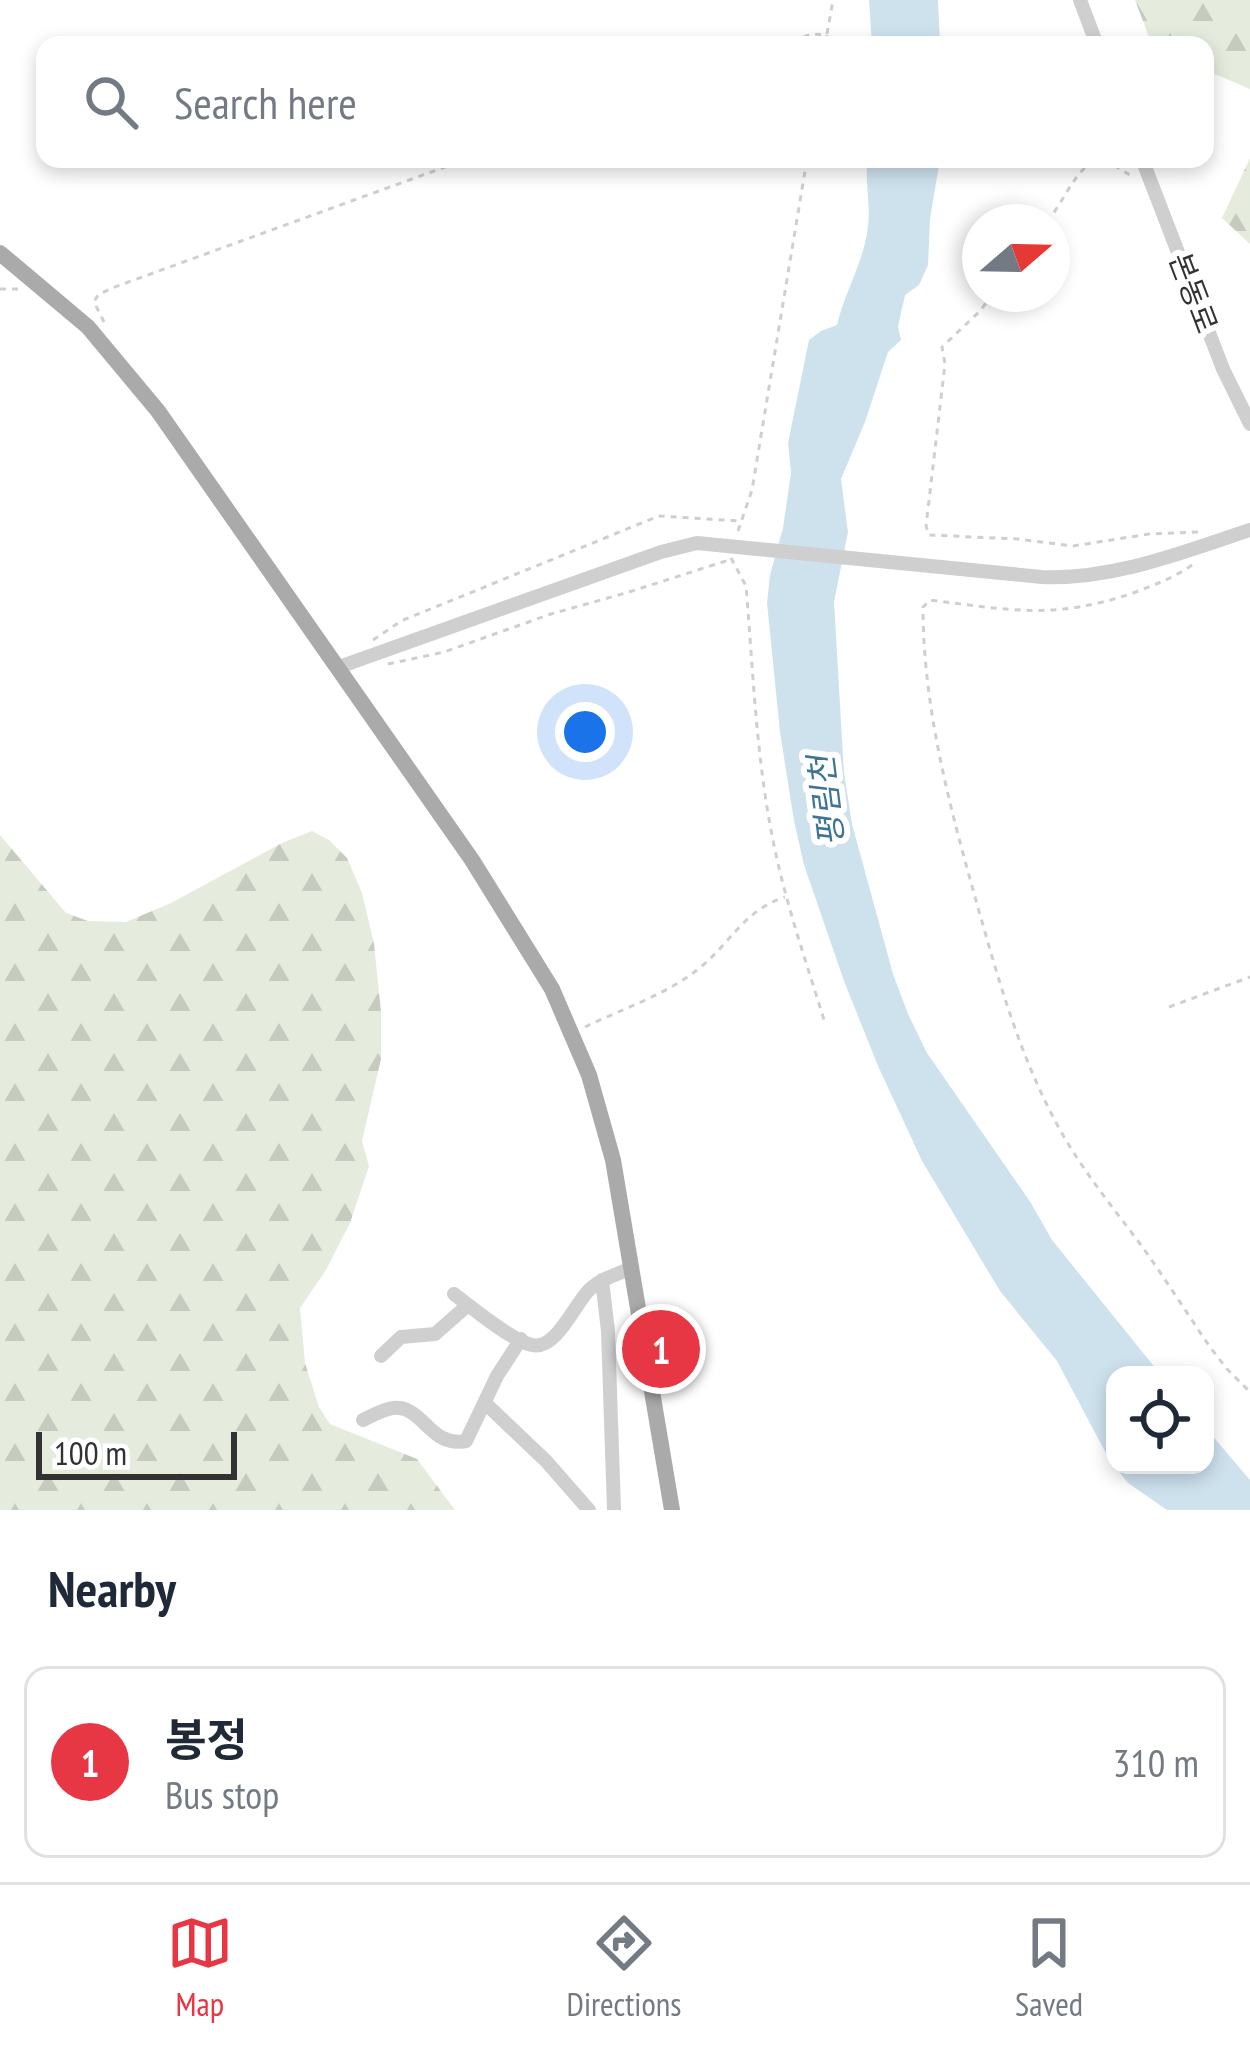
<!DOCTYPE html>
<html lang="en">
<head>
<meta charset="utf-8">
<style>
	body { margin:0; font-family:"PT Sans Narrow","Noto Sans KR",sans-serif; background:#f6f6f7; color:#1f2937 }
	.controls { position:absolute; right:36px; bottom:36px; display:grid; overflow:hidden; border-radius:24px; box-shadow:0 6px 18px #0003 }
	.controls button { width:108px; height:108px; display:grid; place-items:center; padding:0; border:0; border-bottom:3px solid #e0e1e3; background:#fff; color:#1f2937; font:60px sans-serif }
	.compass { position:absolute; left:962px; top:204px; width:108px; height:108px; border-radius:50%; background:#fff; box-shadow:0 6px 18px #0003; rotate:70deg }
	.scale { position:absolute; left:36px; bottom:30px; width:201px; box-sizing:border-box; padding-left:12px; border:6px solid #323232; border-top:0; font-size:33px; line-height:42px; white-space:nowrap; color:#323232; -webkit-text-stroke:9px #fff; paint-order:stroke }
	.you { position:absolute; left:585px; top:732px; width:42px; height:42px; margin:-30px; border:9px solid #fff; border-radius:50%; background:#1a73e8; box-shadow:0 0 0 18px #1a73e833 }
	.badge { display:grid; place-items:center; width:78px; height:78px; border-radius:50%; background:#e73745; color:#fff; font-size:39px; font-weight:700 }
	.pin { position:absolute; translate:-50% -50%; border:6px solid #fff; box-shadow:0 3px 12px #0006 }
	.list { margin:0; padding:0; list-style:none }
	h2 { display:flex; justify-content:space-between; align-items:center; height:156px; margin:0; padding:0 48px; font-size:51px }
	h2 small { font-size:39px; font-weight:400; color:#747a83 }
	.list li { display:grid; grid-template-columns:78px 1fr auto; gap:36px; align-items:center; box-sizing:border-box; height:192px; margin:0 24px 24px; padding:0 24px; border:3px solid #e0e1e3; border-radius:24px }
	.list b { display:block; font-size:45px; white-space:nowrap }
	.list p { margin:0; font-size:39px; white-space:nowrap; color:#747a83 }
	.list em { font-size:39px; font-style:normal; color:#747a83 }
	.icon { flex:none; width:66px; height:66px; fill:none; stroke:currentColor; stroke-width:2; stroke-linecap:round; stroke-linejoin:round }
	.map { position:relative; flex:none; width:1250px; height:1510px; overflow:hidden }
	.search { position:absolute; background:#fff; box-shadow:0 6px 18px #0003; left:36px; right:36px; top:36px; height:132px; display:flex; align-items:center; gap:30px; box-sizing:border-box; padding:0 42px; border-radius:24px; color:#747a83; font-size:45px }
	.sheet { height:372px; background:#fff }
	nav { display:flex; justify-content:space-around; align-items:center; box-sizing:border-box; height:168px; border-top:3px solid #e0e1e3; background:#fff; font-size:33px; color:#747a83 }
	nav a { display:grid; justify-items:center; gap:6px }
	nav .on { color:#e73745 }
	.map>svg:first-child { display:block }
	.forest { fill:url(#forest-firs) }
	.water { fill:#cee2ee }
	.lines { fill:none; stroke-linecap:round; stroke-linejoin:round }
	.path { stroke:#cfcfcf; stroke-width:3; stroke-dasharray:6 6; stroke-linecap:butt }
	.minor { stroke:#cfcfcf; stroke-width:14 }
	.major { stroke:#aaa; stroke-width:16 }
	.labels { text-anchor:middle; stroke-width:12; stroke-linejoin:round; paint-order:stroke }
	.street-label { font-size:30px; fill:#323232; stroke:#fff }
	.water-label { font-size:33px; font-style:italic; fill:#3e7597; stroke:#fff }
</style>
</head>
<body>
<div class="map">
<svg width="1250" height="1510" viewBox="0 0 1250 1510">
	<defs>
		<pattern id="forest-firs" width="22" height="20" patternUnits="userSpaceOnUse" patternTransform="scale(3)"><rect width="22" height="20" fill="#e5ecde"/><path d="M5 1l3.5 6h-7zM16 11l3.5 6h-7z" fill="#c5cbbf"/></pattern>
	</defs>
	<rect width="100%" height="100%" fill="#fff"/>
	<path class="forest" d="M1135,0H1250V89L1205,70V45H1152Z
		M1250,158V244L1222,218Z
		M312,831L329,840L347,858L362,893L374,944L381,1012V1059L362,1141L369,1166L350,1223L326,1270L300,1308L305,1363L319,1407L330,1424L417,1459L455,1510H0V835L66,913L88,921L126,922L171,903L282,843Z"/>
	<path class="water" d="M869,0H938L940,45H872Z
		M868,159H940L930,219L928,265L919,285L905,295L898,327L901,340L888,352L865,422L841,479L848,532L834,602L844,773L852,824L893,974L908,1014L927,1053L1031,1203L1052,1240L1161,1375H1115V1465H1205V1427L1250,1480V1510H1167L1128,1483L1109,1459L1057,1361L1000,1291L922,1161L878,1066L844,981L804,865L794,821L780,732L767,603L770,575L783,528L791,473L788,443L809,340L821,331L837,325C845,291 864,262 868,226C871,204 864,181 868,159Z"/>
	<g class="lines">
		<path class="path" d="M827,34L833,0
			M781,45L812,34L827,35L825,45
			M1104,159L1133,177
			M1047,222C1064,201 1074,171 1097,159
			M0,289H22
			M993,294L980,311L942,347L945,364L926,526L929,535L1018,539L1073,546L1149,534L1198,532
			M104,322L94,302L98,295L112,288L467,159
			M738,531L752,490L807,159
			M731,558L746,586C753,669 756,754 772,835C784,899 806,961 825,1023
			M1192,565C1174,578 1154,585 1133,593C1055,620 1009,610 930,600L923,607C923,708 950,808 977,904C999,982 1020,1057 1059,1128C1081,1168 1110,1204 1138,1241C1163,1275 1186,1312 1210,1347L1227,1369L1250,1392
			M373,640L401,621L659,516L739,521
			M388,664L444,652L551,614L629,592L729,560
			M1169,1007L1250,977
			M585,1027C622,1009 665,995 697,970C731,944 742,911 785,897"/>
		<path class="minor" d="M1080,0L1097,45
			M1142,159L1223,369L1250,424
			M339,667L661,552L697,543L1042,577C1114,580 1183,552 1250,530
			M602,1280L608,1331L614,1510
			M454,1294C472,1308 512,1341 532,1345C556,1351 575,1303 590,1289C602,1278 618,1274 632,1268
			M381,1356L401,1337L435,1334L468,1305
			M485,1403L546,1461L589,1510
			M363,1420C372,1416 383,1409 393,1408C424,1405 429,1448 466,1441L497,1376L521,1339"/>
		<path class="major" d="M0,253L88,327L158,411L472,860L552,989L589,1075L613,1160L672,1510"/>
	</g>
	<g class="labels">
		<g class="street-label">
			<text transform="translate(1193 293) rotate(69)" y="10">본동로</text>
		</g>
		<g class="water-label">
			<text transform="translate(826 801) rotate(-97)" y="12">평림천</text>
		</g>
	</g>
</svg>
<div class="controls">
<button><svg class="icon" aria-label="locate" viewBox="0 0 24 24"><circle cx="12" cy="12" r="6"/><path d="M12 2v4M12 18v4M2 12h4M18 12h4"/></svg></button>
</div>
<svg class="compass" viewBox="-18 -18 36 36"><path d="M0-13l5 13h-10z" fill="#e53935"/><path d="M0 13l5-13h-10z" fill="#747a83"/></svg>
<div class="scale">100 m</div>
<div class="you"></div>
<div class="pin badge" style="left:661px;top:1349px">1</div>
<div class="search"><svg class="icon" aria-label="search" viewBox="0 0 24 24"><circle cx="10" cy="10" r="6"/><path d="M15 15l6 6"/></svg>Search here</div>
</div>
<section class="sheet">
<h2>Nearby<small></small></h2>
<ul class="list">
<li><span class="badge">1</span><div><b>봉정</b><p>Bus stop</p></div><em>310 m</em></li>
</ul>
</section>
<nav>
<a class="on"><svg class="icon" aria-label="map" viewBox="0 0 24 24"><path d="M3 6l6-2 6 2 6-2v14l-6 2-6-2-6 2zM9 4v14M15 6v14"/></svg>Map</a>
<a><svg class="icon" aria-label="directions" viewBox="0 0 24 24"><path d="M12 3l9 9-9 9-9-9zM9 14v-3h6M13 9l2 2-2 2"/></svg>Directions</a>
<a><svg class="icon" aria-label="saved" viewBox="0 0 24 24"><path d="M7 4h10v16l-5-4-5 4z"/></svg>Saved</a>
</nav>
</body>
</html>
